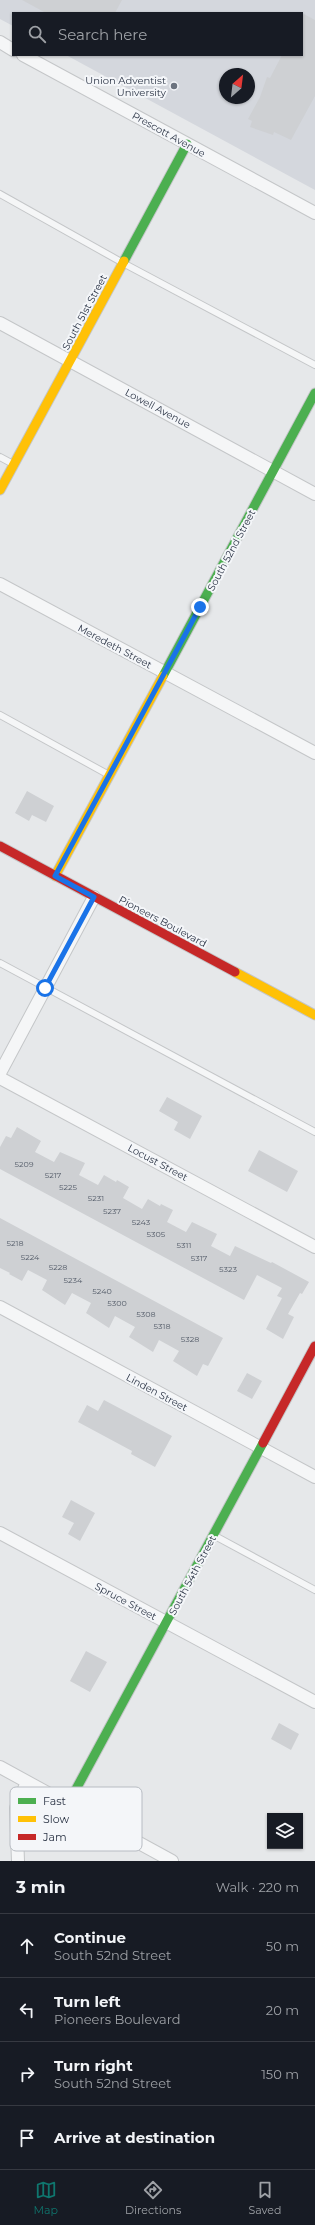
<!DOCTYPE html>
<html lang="en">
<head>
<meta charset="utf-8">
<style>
	body { margin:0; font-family:Montserrat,sans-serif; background:#242831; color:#f1f3f6 }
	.controls { position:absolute; right:12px; bottom:12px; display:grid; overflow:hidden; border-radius:0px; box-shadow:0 1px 3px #0004 }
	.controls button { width:36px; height:36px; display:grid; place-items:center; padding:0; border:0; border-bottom:1px solid #363941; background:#171b24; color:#f1f3f6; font:20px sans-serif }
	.compass { position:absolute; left:219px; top:68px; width:36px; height:36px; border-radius:50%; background:#171b24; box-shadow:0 1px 3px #0004; rotate:28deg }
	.stop { position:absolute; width:12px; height:12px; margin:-9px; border:3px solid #1a73e8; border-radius:50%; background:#fff }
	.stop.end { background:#1a73e8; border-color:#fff; box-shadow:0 1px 4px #0008 }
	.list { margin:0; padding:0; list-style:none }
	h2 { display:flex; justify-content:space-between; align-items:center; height:52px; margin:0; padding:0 16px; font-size:17px }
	h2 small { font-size:13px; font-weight:400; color:#9ea1a6 }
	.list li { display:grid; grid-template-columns:26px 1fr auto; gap:12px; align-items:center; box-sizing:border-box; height:64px; padding:0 16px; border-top:1px solid #363941 }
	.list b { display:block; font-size:15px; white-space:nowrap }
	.list p { margin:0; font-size:13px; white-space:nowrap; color:#9ea1a6 }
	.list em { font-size:13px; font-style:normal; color:#9ea1a6 }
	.icon { flex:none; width:22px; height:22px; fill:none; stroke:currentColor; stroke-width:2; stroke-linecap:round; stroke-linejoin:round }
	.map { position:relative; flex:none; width:315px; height:1861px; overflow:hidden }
	.search { position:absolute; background:#171b24; box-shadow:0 1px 3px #0004; left:12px; right:12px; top:12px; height:44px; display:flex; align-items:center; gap:10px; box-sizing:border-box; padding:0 14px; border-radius:0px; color:#9ea1a6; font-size:15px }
	.sheet { height:308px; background:#171b24 }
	nav { display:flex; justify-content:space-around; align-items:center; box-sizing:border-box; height:56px; border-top:1px solid #363941; background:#171b24; font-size:11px; color:#9ea1a6 }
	nav a { display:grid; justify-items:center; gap:2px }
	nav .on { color:#0f766e }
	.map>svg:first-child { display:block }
	.built { fill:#d4d7dd; fill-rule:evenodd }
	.building { fill:#ced0d3 }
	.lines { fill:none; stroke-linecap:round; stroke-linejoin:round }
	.lane-casing { stroke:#c4c6c8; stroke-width:8 }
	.street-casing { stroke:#c4c6c8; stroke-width:14 }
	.fast-casing { stroke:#c4c6c8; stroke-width:11 }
	.slow-casing { stroke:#c4c6c8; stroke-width:11 }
	.jam-casing { stroke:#c4c6c8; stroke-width:11 }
	.lane { stroke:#f5f6f7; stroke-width:6 }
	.street { stroke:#f5f6f7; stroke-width:12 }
	.fast { stroke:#4caf50; stroke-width:9 }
	.slow { stroke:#ffc107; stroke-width:9 }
	.jam { stroke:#c62828; stroke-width:9 }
	.route { stroke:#1a73e8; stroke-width:5 }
	.poi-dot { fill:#6c737f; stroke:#f4f6f9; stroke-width:1.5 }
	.labels { text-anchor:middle; stroke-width:4; stroke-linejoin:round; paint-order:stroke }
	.number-label { font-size:8px; fill:#545c69 }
	.poi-label { font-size:10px; fill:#2b3445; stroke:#f4f6f9; text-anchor:end }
	.street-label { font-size:10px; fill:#2b3445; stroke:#f4f6f9 }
	.key { fill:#f4f6f9; stroke:#b8bcc3; stroke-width:1 }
	.key-label { font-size:11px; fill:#2b3445 }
</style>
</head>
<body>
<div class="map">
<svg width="315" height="1861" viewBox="0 0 315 1861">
	<rect width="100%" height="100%" fill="#e6e8ea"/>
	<path class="built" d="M0,0H315V190L66,55H302V13H13V26L0,19ZM225,74H249V98H225Z"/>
	<path class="building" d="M22,0H122L115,13H46Z
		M302,13L315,20V96L291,140L274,132L273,135L250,127L252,121L248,119L260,97L267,77L270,78L282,55H302Z
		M27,791L54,806L46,822L32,815L29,821L15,813Z
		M167,1097L202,1116L190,1139L174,1130L178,1122L159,1111Z
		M17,1127L41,1141L35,1152L54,1162L60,1152L85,1163L79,1175L98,1185L104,1175L116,1182L117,1180L129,1187L123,1198L142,1209L148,1199L160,1206L161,1204L173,1210L167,1222L186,1232L192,1222L217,1234L211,1246L230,1256L235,1246L271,1263L272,1262L309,1282L302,1294L300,1293L288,1314L294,1317L283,1339L266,1329L282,1298L277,1296L282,1288L257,1275L244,1300L0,1169V1147L6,1136L11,1138Z
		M259,1150L298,1171L287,1192L248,1171Z
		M0,1218L223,1338L208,1366L203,1364L197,1376L173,1361L179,1351L159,1340L153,1352L129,1337L135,1327L115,1316L109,1328L86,1313L91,1303L72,1293L65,1305L42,1290L47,1280L28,1270L22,1281L9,1274L10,1273L0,1268Z
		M247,1373L262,1381L252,1399L237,1391Z
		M104,1400L172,1436L155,1467L131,1454L132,1451L78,1422L87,1405L98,1411Z
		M71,1500L95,1513L80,1541L68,1534L74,1523L62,1517Z
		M86,1651L107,1662L90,1692L70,1681Z
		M279,1723L299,1734L291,1750L271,1739Z"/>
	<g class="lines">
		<defs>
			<path id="lane" d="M0,194L123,263L315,365
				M0,457L13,464
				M0,715L109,775
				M0,963L315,1132
				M215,1536L315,1590"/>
			<path id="street" d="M0,42L13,50
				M23,55L315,213
				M0,323L315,494
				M0,584L315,753
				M0,1073L94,897
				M0,1078L315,1247
				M0,1307L315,1477
				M0,1533L315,1702
				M0,1767L172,1861
				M18,1861L16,1808L27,1782"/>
			<path id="fast" d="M124,261L187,144
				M163,676L315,393
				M68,1804L263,1443"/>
			<path id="slow" d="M0,490L124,261
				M55,876L163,676
				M235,972L315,1015"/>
			<path id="jam" d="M0,846L235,972
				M263,1443L315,1346"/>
		</defs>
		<use href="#lane" class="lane-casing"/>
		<use href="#street" class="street-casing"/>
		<use href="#fast" class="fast-casing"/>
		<use href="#slow" class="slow-casing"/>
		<use href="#jam" class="jam-casing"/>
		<use href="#lane" class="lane"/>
		<use href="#street" class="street"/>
		<use href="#fast" class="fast"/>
		<use href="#slow" class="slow"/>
		<use href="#jam" class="jam"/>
	</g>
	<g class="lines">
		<path class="route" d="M45,988L94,897L55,876L200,607"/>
	</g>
	<circle class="poi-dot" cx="174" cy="86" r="4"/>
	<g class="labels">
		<g class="number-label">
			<text x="24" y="1167">5209</text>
			<text x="53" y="1178">5217</text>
			<text x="68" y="1190">5225</text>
			<text x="96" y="1201">5231</text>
			<text x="112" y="1214">5237</text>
			<text x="141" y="1225">5243</text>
			<text x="156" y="1237">5305</text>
			<text x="15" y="1246">5218</text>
			<text x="184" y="1248">5311</text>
			<text x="30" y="1260">5224</text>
			<text x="199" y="1261">5317</text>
			<text x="58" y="1270">5228</text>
			<text x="228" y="1272">5323</text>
			<text x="73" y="1283">5234</text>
			<text x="102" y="1294">5240</text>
			<text x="117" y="1306">5300</text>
			<text x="146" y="1317">5308</text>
			<text x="162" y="1329">5318</text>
			<text x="190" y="1342">5328</text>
		</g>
		<g class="poi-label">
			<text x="166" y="84">Union Adventist<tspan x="166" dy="12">University</tspan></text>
		</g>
		<g class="street-label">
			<text transform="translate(169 134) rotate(29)" y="4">Prescott Avenue</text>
			<text transform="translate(84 312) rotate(-62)" y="4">South 51st Street</text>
			<text transform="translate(158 408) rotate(28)" y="4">Lowell Avenue</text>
			<text transform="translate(231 550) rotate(-62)" y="4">South 52nd Street</text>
			<text transform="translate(115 646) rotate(28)" y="4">Meredeth Street</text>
			<text transform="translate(163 921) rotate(28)" y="4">Pioneers Boulevard</text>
			<text transform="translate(158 1162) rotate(28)" y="4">Locust Street</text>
			<text transform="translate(157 1392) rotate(28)" y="4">Linden Street</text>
			<text transform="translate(192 1575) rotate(-62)" y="4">South 54th Street</text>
			<text transform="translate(126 1601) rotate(28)" y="4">Spruce Street</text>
		</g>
	</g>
	<rect x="10" y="1787" width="132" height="64" rx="6" class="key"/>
	<rect x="18" y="1798" width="18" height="6" fill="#4caf50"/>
	<rect x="18" y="1816" width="18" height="6" fill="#ffc107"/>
	<rect x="18" y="1834" width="18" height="6" fill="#c62828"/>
	<g class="key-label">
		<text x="43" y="1805">Fast</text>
		<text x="43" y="1823">Slow</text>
		<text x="43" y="1841">Jam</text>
	</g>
</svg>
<div class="controls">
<button><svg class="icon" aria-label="layers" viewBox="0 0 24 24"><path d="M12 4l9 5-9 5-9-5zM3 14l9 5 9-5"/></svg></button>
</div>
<svg class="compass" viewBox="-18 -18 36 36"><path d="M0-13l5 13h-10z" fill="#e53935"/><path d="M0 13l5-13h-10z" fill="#9ea1a6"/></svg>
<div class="stop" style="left:45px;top:988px"></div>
<div class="stop end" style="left:200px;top:607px"></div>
<div class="search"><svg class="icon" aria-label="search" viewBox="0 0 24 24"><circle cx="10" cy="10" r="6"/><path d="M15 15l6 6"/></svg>Search here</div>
</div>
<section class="sheet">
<h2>3 min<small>Walk · 220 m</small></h2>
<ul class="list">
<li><svg class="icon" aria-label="ahead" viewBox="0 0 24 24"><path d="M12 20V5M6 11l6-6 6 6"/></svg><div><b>Continue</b><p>South 52nd Street</p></div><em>50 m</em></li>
<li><svg class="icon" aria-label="left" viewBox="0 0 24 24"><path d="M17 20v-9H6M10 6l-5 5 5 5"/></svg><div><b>Turn left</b><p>Pioneers Boulevard</p></div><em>20 m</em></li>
<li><svg class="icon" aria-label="right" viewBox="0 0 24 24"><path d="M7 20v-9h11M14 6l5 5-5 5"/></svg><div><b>Turn right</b><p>South 52nd Street</p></div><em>150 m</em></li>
<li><svg class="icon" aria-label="arrive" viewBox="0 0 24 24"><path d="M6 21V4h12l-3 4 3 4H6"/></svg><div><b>Arrive at destination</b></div></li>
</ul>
</section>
<nav>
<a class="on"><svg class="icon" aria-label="map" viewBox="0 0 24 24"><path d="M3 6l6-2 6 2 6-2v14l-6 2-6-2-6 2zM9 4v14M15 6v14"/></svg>Map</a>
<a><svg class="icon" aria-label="directions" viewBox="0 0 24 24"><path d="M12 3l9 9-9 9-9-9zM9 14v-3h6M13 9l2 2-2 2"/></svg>Directions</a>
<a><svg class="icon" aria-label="saved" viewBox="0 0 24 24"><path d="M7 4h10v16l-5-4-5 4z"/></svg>Saved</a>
</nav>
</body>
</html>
